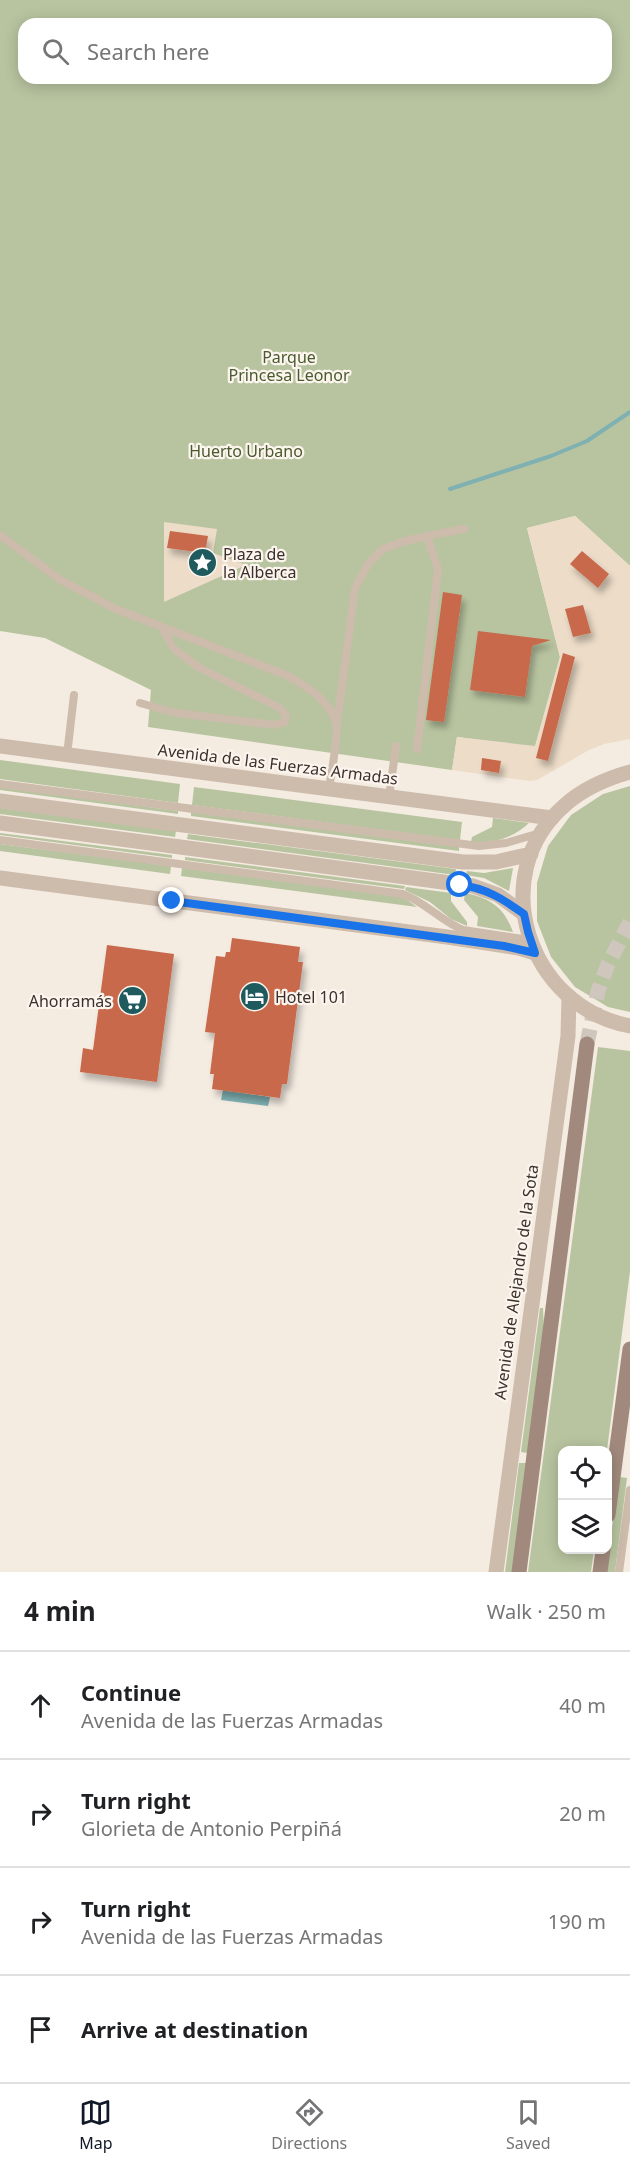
<!DOCTYPE html>
<html lang="en">
<head>
<meta charset="utf-8">
<style>
	body { margin:0; font-family:"Noto Sans",sans-serif; background:#f6f6f6; color:#202124 }
	.controls { position:absolute; right:18px; bottom:18px; display:grid; overflow:hidden; border-radius:12px; box-shadow:0 3px 15px #0003 }
	.controls button { width:54px; height:54px; display:grid; place-items:center; padding:0; border:0; border-bottom:2px solid #e0e0e0; background:#fff; color:#202124; font:30px sans-serif }
	.stop { position:absolute; width:18px; height:18px; margin:-14px; border:4px solid #1a73e8; border-radius:50%; background:#fff }
	.stop.end { background:#1a73e8; border-color:#fff; box-shadow:0 2px 6px #0008 }
	.list { margin:0; padding:0; list-style:none }
	h2 { display:flex; justify-content:space-between; align-items:center; height:78px; margin:0; padding:0 24px; font-size:26px }
	h2 small { font-size:20px; font-weight:400; color:#757577 }
	.list li { display:grid; grid-template-columns:39px 1fr auto; gap:18px; align-items:center; box-sizing:border-box; height:108px; padding:0 24px; border-top:2px solid #e0e0e0 }
	.list b { display:block; font-size:22px; white-space:nowrap }
	.list p { margin:0; font-size:20px; white-space:nowrap; color:#757577 }
	.list em { font-size:20px; font-style:normal; color:#757577 }
	.icon { flex:none; width:33px; height:33px; fill:none; stroke:currentColor; stroke-width:2; stroke-linecap:round; stroke-linejoin:round }
	.map { position:relative; flex:none; width:630px; height:1572px; overflow:hidden }
	.search { position:absolute; background:#fff; box-shadow:0 3px 15px #0003; left:18px; right:18px; top:18px; height:66px; display:flex; align-items:center; gap:15px; box-sizing:border-box; padding:0 21px; border-radius:18px; color:#757577; font-size:22px }
	.sheet { height:510px; background:#fff }
	nav { display:flex; justify-content:space-around; align-items:center; box-sizing:border-box; height:84px; border-top:2px solid #e0e0e0; background:#fff; font-size:16px; color:#757577 }
	nav a { display:grid; justify-items:center; gap:3px }
	nav .on { color:#111827 }
	.map>svg:first-child { display:block }
	.green { fill:#b8c4a0; fill-rule:evenodd }
	.plaza { fill:#ecdcc8 }
	.water { fill:#7fb0b2 }
	.lines { fill:none; stroke-linecap:round; stroke-linejoin:round }
	.stream { stroke:#7fb0b2; stroke-width:4 }
	.building { fill:#c8694b; filter:url(#shadow) }
	.secondary-tunnel { stroke:#cfc6bd; stroke-width:15; stroke-dasharray:15 8; stroke-linecap:butt }
	.service { stroke:#cdbbac; stroke-width:8 }
	.minor { stroke:#cdbbac; stroke-width:15 }
	.tertiary { stroke:#cdbbac; stroke-width:15 }
	.secondary { stroke:#a18a7d; stroke-width:15 }
	.route { stroke:#1a73e8; stroke-width:8 }
	.labels { text-anchor:middle; stroke-width:4.5; stroke-linejoin:round; paint-order:stroke }
	.park-label { font-size:16px; fill:#4a5a2e; stroke:#fbf5ee }
	.poi-label { font-size:16px; fill:#3b302b; stroke:#fbf5ee; text-anchor:start }
	.street-label { font-size:16px; fill:#3b302b; stroke:#fbf5ee }
</style>
</head>
<body>
<div class="map">
<svg width="630" height="1572" viewBox="0 0 630 1572">
	<defs>
		<filter id="shadow"><feDropShadow dx="3.5" dy="6" stdDeviation="3" flood-color="#0004"/></filter>
	</defs>
	<rect width="100%" height="100%" fill="#f4ebe1"/>
	<path class="green" d="M0,0H630V566L575,516L527,528L560,657L535,747L457,737L452,770L148,727L151,690L45,638L0,631ZM24,24H606V78H24Z
		M0,760L180,784L178,803L0,779Z
		M630,786V1012L608,1007L575,987L551,957L537,921V883L548,846L571,815L603,794Z
		M0,787L178,811V814L0,790Z
		M194,787L462,822L460,840L192,805Z
		M0,808L176,831L175,837L0,814Z
		M191,812L459,847V851L191,816Z
		M493,818L529,823C513,838 494,844 471,842L472,837L492,827Z
		M0,833L172,855V858L0,835Z
		M188,834L456,869L455,875L187,839Z
		M0,844L171,866L170,874L0,851Z
		M185,857L405,886L404,889L185,860Z
		M182,868L403,897L417,907L181,876Z
		M513,868L509,891L484,878L466,875L467,871L484,873Z
		M406,887L451,893V901L467,922V926L451,919L430,902L405,890Z
		M465,893C490,898 504,907 513,932L477,926L478,917L464,900Z
		M598,1047L630,1051V1271L607,1450H562V1550H594L591,1572H528Z
		M540,1308H543L544,1330L528,1453L521,1452Z
		M519,1463H527L512,1572H505Z
		M619,1477L627,1478L615,1572H606Z"/>
	<path class="plaza" d="M575,516L630,566V739L604,744L589,750L537,780L530,781L452,770L457,737L535,746L560,657L527,528Z
		M164,522L217,529L213,553L246,565L164,602Z"/>
	<path class="water" d="M223,1090L270,1097L268,1106L221,1100Z"/>
	<g class="lines">
		<path class="stream" d="M450,489L551,456L587,441L630,412"/>
	</g>
	<path class="building" d="M170,531L208,536L205,553L167,548Z
		M582,551L609,574L598,588L570,564Z
		M443,592L462,595L444,722L426,720Z
		M583,605L591,633L573,637L565,609Z
		M478,631L551,640L532,646L525,697L470,690Z
		M563,653L575,657L548,761L536,758Z
		M482,758L501,761L499,773L481,770Z
		M232,938L300,947L298,962H303L287,1084H282L280,1098L212,1089L214,1074H210L215,1033L205,1032L216,956L225,957L226,952H230Z
		M107,945L174,954L157,1082L80,1072L83,1048L93,1050Z"/>
	<g class="lines">
		<path class="secondary-tunnel" d="M587,1044L598,991L608,964L630,922"/>
		<path class="service" d="M0,535L59,579L116,609L286,675C305,685 330,700 336,723C339,733 331,776 329,788
			M427,536L464,529
			M140,703L176,713L274,725L285,722L286,715L280,708L198,667L173,648L162,627
			M337,723L355,588L368,564L383,549L402,542L427,536L438,569L417,749
			M67,755L74,695
			M0,784L479,846L506,843L540,833
			M389,797L396,746
			M0,840L403,894C425,902 441,921 463,930L530,940
			M619,1572L630,1490"/>
		<path class="minor" d="M0,746L552,818
			M0,878L447,937L519,948L535,953
			M496,1572L568,1036L569,997"/>
		<path class="tertiary" d="M630,772C605,779 584,788 565,805C484,875 528,1007 630,1026
			M0,801L463,862H496L531,854
			M0,823L473,886L498,895L524,914"/>
		<path class="secondary" d="M608,1515L630,1349
			M519,1572L587,1044
			M600,1572L603,1550"/>
	</g>
	<g class="lines">
		<path class="route" d="M172,901L504,946L535,953L528,932L524,914C503,899 486,888 460,885"/>
	</g>
	<defs>
		<symbol id="sight-disc" viewBox="-11 -11 22 22"><circle r="9.5" fill="#1f5a5e" stroke="#fbf5ee"/><path d="M0-6L1.8-2.2L6-1.7L2.9 1.2L3.7 5.4L0 3.3L-3.7 5.4L-2.9 1.2L-6-1.7L-1.8-2.2Z" fill="#fff"/></symbol>
		<symbol id="hotel-disc" viewBox="-11 -11 22 22"><circle r="9.5" fill="#1f5a5e" stroke="#fbf5ee"/><path d="M-6-4.5h1.5V1H6V5H4.5V3h-9V5H-6ZM-4 0a1.8 1.8 0 1 1 3.6 0ZM.5 0V-2.5h3Q6-2.5 6 0Z" fill="#fff"/></symbol>
		<symbol id="supermarket-disc" viewBox="-11 -11 22 22"><circle r="9.5" fill="#1f5a5e" stroke="#fbf5ee"/><path d="M-6-5.5h2.5l.6 2H6L4.5 2H-2.5L-4.4-4H-6ZM-1.5 3.2a1.3 1.3 0 1 0 .1 0ZM3 3.2a1.3 1.3 0 1 0 .1 0Z" fill="#fff"/></symbol>
	</defs>
	<g fill-rule="evenodd">
		<use href="#sight-disc" x="186" y="546" width="33" height="33"/>
		<use href="#hotel-disc" x="238" y="980" width="33" height="33"/>
		<use href="#supermarket-disc" x="116" y="984" width="33" height="33"/>
	</g>
	<g class="labels">
		<g class="park-label">
			<text x="289" y="363">Parque<tspan x="289" dy="18">Princesa Leonor</tspan></text>
			<text x="246" y="457">Huerto Urbano</text>
		</g>
		<g class="poi-label">
			<text x="223" y="560">Plaza de<tspan x="223" dy="18">la Alberca</tspan></text>
			<text x="275" y="1003">Hotel 101</text>
			<text x="112" y="1007" text-anchor="end">Ahorramás</text>
		</g>
		<g class="street-label">
			<text transform="translate(278 764) rotate(7)" y="6">Avenida de las Fuerzas Armadas</text>
			<text transform="translate(516 1282) rotate(-82)" y="6">Avenida de Alejandro de la Sota</text>
		</g>
	</g>
</svg>
<div class="controls">
<button><svg class="icon" aria-label="locate" viewBox="0 0 24 24"><circle cx="12" cy="12" r="6"/><path d="M12 2v4M12 18v4M2 12h4M18 12h4"/></svg></button>
<button><svg class="icon" aria-label="layers" viewBox="0 0 24 24"><path d="M12 4l9 5-9 5-9-5zM3 14l9 5 9-5"/></svg></button>
</div>
<div class="stop" style="left:460px;top:885px"></div>
<div class="stop end" style="left:172px;top:901px"></div>
<div class="search"><svg class="icon" aria-label="search" viewBox="0 0 24 24"><circle cx="10" cy="10" r="6"/><path d="M15 15l6 6"/></svg>Search here</div>
</div>
<section class="sheet">
<h2>4 min<small>Walk · 250 m</small></h2>
<ul class="list">
<li><svg class="icon" aria-label="ahead" viewBox="0 0 24 24"><path d="M12 20V5M6 11l6-6 6 6"/></svg><div><b>Continue</b><p>Avenida de las Fuerzas Armadas</p></div><em>40 m</em></li>
<li><svg class="icon" aria-label="right" viewBox="0 0 24 24"><path d="M7 20v-9h11M14 6l5 5-5 5"/></svg><div><b>Turn right</b><p>Glorieta de Antonio Perpiñá</p></div><em>20 m</em></li>
<li><svg class="icon" aria-label="right" viewBox="0 0 24 24"><path d="M7 20v-9h11M14 6l5 5-5 5"/></svg><div><b>Turn right</b><p>Avenida de las Fuerzas Armadas</p></div><em>190 m</em></li>
<li><svg class="icon" aria-label="arrive" viewBox="0 0 24 24"><path d="M6 21V4h12l-3 4 3 4H6"/></svg><div><b>Arrive at destination</b></div></li>
</ul>
</section>
<nav>
<a class="on"><svg class="icon" aria-label="map" viewBox="0 0 24 24"><path d="M3 6l6-2 6 2 6-2v14l-6 2-6-2-6 2zM9 4v14M15 6v14"/></svg>Map</a>
<a><svg class="icon" aria-label="directions" viewBox="0 0 24 24"><path d="M12 3l9 9-9 9-9-9zM9 14v-3h6M13 9l2 2-2 2"/></svg>Directions</a>
<a><svg class="icon" aria-label="saved" viewBox="0 0 24 24"><path d="M7 4h10v16l-5-4-5 4z"/></svg>Saved</a>
</nav>
</body>
</html>
